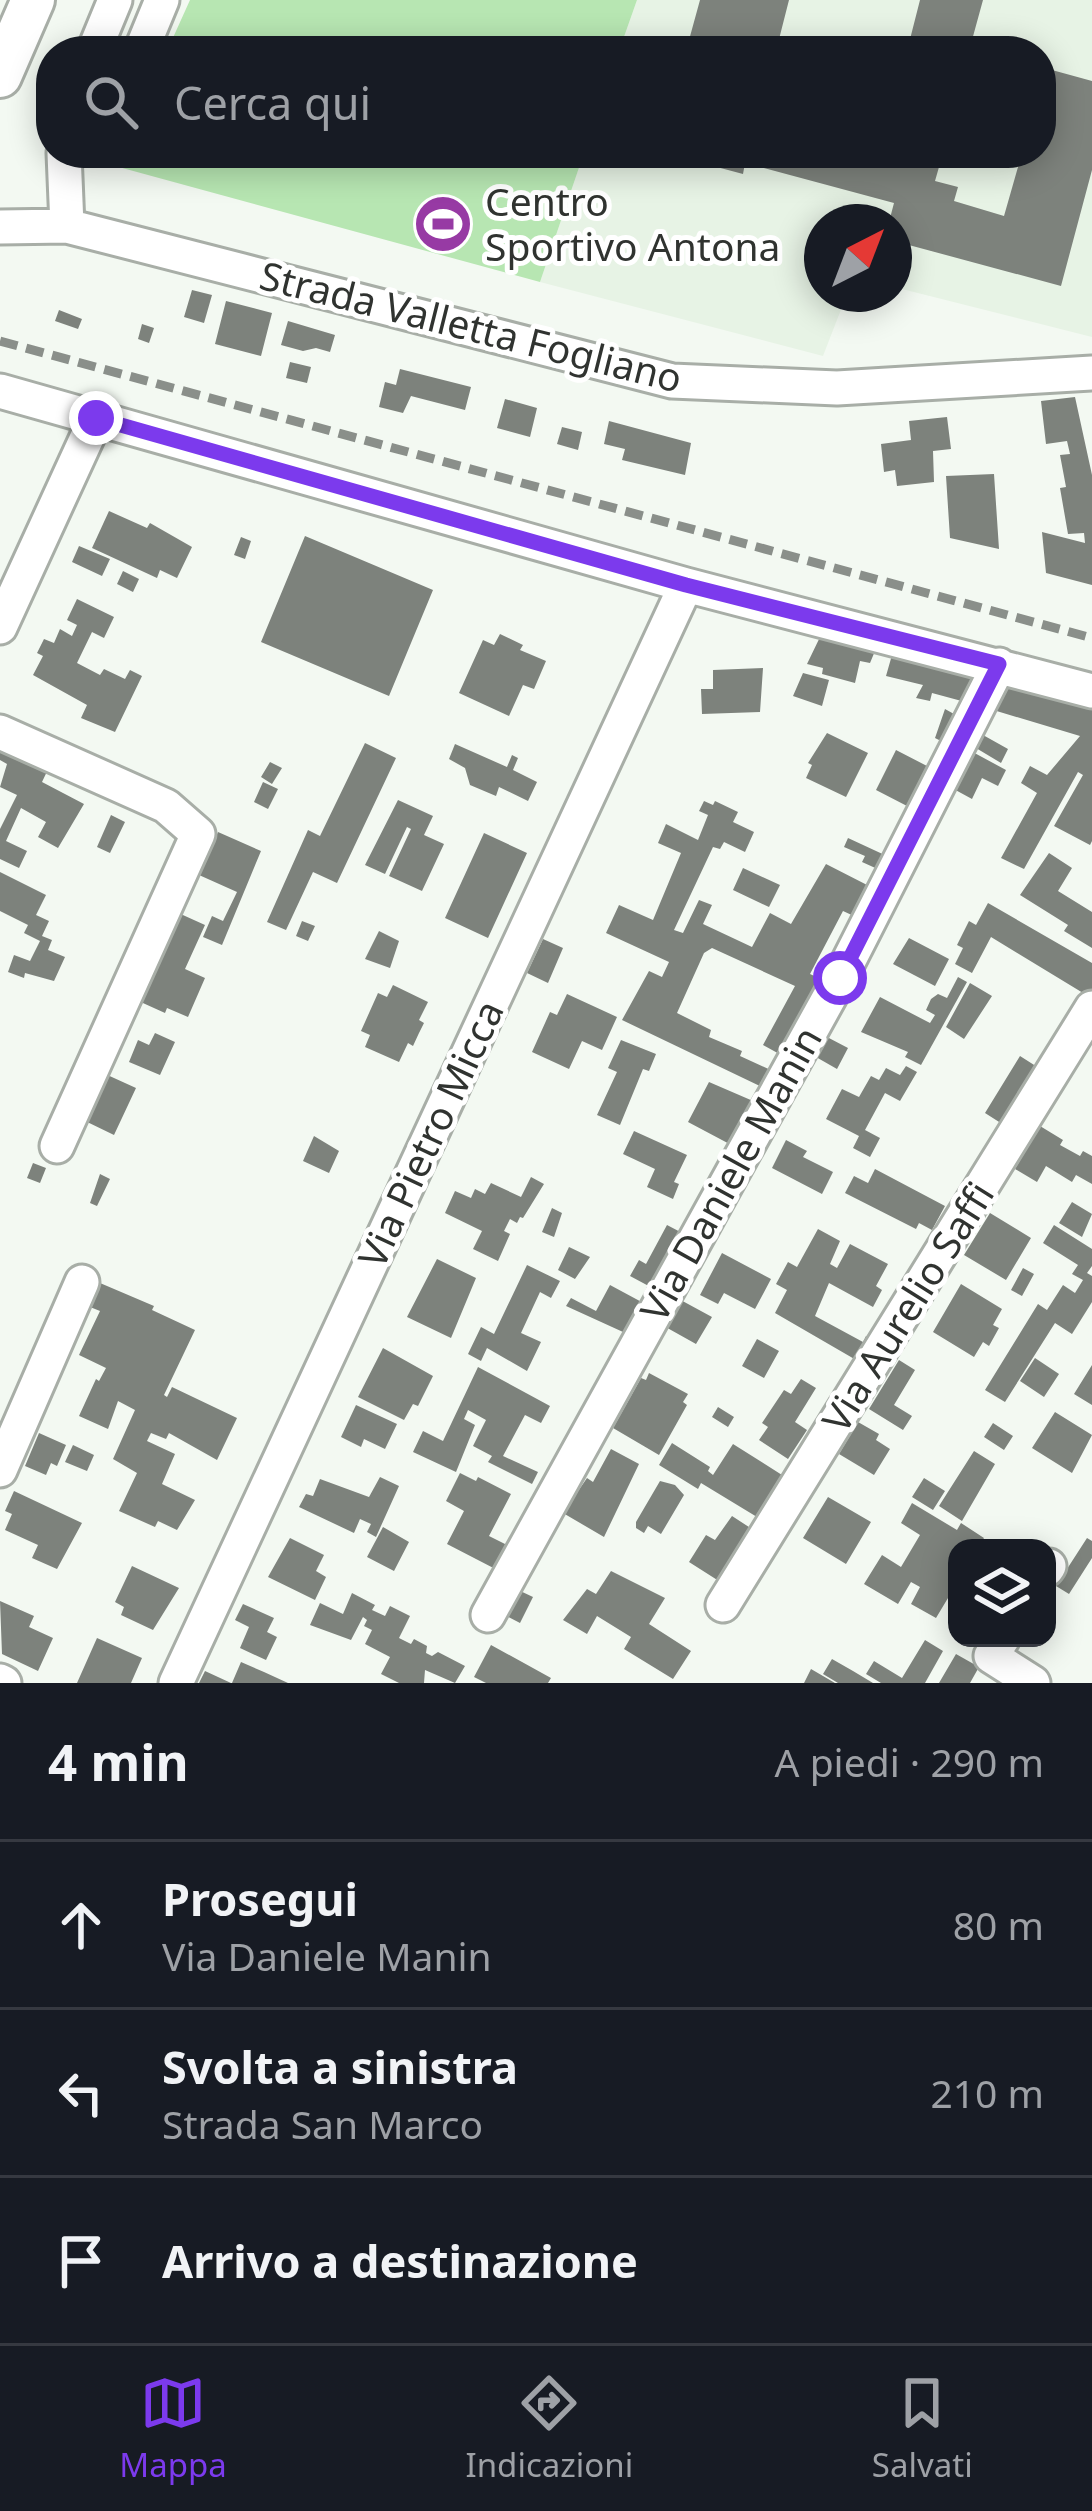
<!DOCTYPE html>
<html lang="it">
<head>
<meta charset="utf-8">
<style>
	body { margin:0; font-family:"Noto Sans",sans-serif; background:#20242c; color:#f1f3f6 }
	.controls { position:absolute; right:36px; bottom:36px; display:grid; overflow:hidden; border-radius:24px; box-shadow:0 6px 30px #0003 }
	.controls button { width:108px; height:108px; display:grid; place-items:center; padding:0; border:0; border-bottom:3px solid #363941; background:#171b24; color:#f1f3f6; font:60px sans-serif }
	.compass { position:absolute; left:804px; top:204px; width:108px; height:108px; border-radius:50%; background:#171b24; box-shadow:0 6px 30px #0003; rotate:42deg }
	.stop { position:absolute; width:36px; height:36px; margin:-27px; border:9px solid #7c3aed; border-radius:50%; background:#fff }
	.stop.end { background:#7c3aed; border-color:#fff; box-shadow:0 3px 12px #0008 }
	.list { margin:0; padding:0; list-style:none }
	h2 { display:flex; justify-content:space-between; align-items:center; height:156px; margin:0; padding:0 48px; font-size:51px }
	h2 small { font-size:39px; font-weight:400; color:#9ea1a6 }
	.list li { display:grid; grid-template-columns:78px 1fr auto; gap:36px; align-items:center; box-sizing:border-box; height:168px; padding:0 48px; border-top:3px solid #363941 }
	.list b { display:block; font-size:45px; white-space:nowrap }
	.list p { margin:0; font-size:39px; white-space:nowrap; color:#9ea1a6 }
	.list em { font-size:39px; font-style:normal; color:#9ea1a6 }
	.icon { flex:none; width:66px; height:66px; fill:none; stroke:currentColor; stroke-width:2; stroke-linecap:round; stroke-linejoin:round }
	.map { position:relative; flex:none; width:1092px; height:1683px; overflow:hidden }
	.search { position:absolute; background:#171b24; box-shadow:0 6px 30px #0003; left:36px; right:36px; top:36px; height:132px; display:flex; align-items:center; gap:30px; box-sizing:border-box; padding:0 42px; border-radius:48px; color:#9ea1a6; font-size:45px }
	.sheet { height:660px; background:#171b24 }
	nav { display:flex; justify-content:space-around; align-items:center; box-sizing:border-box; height:168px; border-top:3px solid #363941; background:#171b24; font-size:33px; color:#9ea1a6 }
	nav a { display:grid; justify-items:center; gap:6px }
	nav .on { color:#7c3aed }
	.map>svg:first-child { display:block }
	.built { fill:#e7f3e5 }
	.green { fill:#b7e6b2 }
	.building { fill:#7d827c }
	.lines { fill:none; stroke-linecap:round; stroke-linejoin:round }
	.minor-casing { stroke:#a8aea7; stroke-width:39 }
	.major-casing { stroke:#a8aea7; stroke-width:48 }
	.minor { stroke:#fff; stroke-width:33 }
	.major { stroke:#fff; stroke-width:42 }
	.rail { stroke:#8a8f8a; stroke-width:9; stroke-dasharray:18 9; stroke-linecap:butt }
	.route { stroke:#7c3aed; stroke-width:15 }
	.labels { text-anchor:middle; stroke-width:10; stroke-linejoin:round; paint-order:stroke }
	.poi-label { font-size:39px; fill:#303330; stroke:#fff; text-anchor:start }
	.street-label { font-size:39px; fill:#303330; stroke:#fff }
</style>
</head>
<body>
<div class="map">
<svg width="1092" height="1683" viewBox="0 0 1092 1683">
	<rect width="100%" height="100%" fill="#f3f9f2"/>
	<path class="built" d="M637,0H1092V337L894,287V222H822V294H847L823,356L540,282L584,153H1041V51H619Z"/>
	<path class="green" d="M190,0H637L619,51H167Z
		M121,153H584L540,282L115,166Z"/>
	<path class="building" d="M700,0H789L776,51H686Z
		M920,0H983L969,51H907Z
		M1041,67L1092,81V170L1061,286L894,241V222H889L894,203L745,163L743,174L668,154L943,153L935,181L958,187L954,201L1004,216L1022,153H1041Z
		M192,290L212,295L204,323L184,317Z
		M226,301L272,313L261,356L215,344Z
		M59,310L82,319L78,329L55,321Z
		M288,321L335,335L330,352L316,348L303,351L281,345Z
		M142,324L154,328L149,343L138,339Z
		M290,362L311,367L307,383L286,378Z
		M400,369L471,387L465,410L411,396L403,413L379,407L385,382L396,385Z
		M1075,397L1092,475V585L1046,573L1042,532L1085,543L1084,533L1068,534L1060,488L1066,487L1060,455L1070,454L1067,441L1046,444L1041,401Z
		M505,399L537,408L530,437L497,428Z
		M947,417L951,449L933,451L934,482L897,486L895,470L884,472L881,444L911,440L909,421Z
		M609,421L691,443L685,475L622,460L625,449L604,444Z
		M562,427L582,432L578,450L557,444Z
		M994,474L999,549L950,538L946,476Z
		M109,511L147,528L150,523L192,547L177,578L160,570L157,578L92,548Z
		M305,536L433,590L389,696L261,642Z
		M241,537L251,541L245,559L234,555Z
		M79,546L110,559L102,576L72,562Z
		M123,571L139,579L133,592L117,584Z
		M77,599L114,617L104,638L92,632L77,663L100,675L104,669L125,679L130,670L142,676L115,732L81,718L87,705L33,675L43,656L37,653L44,639L54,643L60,629L72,636L77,625L67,620Z
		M500,634L523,645L520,650L546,661L534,689L523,685L509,716L459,693L483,640L494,645Z
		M821,635L875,651L870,663L860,661L855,683L822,674L823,668L807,664Z
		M892,655L979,677L969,703L932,693L930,701L916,698L923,685L886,676Z
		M763,668L760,712L702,714L701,689H713V670Z
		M803,673L829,680L822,706L793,696Z
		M1002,684L1092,710V841L1090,845L1054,826L1083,775L1078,772L1024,869L1001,858L1037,793L1021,783L1030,766L1047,775L1080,736L990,709Z
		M945,709L963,719L949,745L935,738Z
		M827,733L868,753L846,797L806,778L812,765L808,763Z
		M983,735L1008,749L1001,763L976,748Z
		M0,739L51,763L42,782L84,804L58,848L38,837L46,822L21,808L6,841L27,851L19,868L0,859V829L17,795L0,787L7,764L0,760Z
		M365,743L396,758L337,883L313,872L286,930L267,922L308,830L320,836Z
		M455,744L507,767L512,755L518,758L513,770L537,782L528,801L499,787L496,796L470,785L465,768L449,759Z
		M896,750L927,766L907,806L876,790Z
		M969,750L1006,770L998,786L982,778L972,799L950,787Z
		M270,762L282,768L272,784L261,777Z
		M263,782L278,789L268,809L254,802Z
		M398,800L433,816L424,835L444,844L422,891L389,876L411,829L407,827L385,874L365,865Z
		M704,801L713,805L715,801L738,812L733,822L754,832L745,852L724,842L720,849L713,847L674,930L683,933L699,900L712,905L703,924L752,947L770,913L791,924L826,864L871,887L856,917L843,911L810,974L823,980L783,1056L763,1045L795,986L712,948L704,953L677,1013L711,1030L709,1037L742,1051L740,1056L775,1072L766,1089L622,1020L649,971L662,977L669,962L606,933L619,905L653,920L681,853L658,843L666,824L698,840L708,815L699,811Z
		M111,815L125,822L110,853L97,847Z
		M218,832L261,851L222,945L203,937L212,916L223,921L237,892L199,875Z
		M484,833L527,853L488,938L445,918Z
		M848,838L889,857L882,871L862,862L865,856L844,847Z
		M1049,853L1072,868L1058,891L1092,912V948L1064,931L1068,925L1020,895Z
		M743,868L780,885L769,907L733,890Z
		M0,872L46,895L36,915L49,921L42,936L52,940L48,950L65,957L54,981L25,973L24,978L8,972L14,955L30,961L40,941L24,933L28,925L0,911Z
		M988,903L1092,963V989L1088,996L991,937L972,973L955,964L963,948L957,945L969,921L976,925Z
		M174,911L205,925L185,969L205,978L188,1017L167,1008L165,1013L134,999Z
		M302,921L315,926L308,941L296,936Z
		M379,931L399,941L390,968L365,959Z
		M909,938L949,959L935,986L893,964Z
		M543,939L563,948L548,983L527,973Z
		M958,977L967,982L921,1065L905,1057L908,1052L861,1032L880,997L930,1023L935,1015L926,1010L931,999L938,994L947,998Z
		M970,983L992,996L964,1039L946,1027Z
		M393,985L428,1002L419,1020L424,1023L419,1033L413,1046L408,1043L399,1062L365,1047L370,1035L361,1031L378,993L387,997Z
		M567,994L617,1017L602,1050L582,1041L569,1069L532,1052L550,1012L557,1015Z
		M155,1033L175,1042L160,1075L129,1062L138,1040L149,1045Z
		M827,1037L848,1048L837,1069L816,1057Z
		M621,1040L656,1054L649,1071L643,1069L620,1125L597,1115L617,1072L608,1068Z
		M1020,1056L1042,1070L1007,1127L985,1113Z
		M906,1066L917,1072L900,1101L885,1093L865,1130L880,1138L870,1157L853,1148L859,1136L826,1119L842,1089L859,1097L871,1076L879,1080L886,1068L900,1075Z
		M103,1073L136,1088L114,1135L81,1119Z
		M709,1082L760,1104L737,1148L688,1122Z
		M1040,1126L1063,1140L1060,1145L1080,1156L1083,1151L1092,1156V1184L1076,1175L1072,1182L1046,1166L1037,1182L1015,1169Z
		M634,1131L687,1155L674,1182L679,1184L673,1199L647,1187L655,1169L623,1154Z
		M314,1136L339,1151L329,1173L303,1161Z
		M786,1140L807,1151L803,1157L833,1172L822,1194L772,1168Z
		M33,1163L46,1168L40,1183L27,1178Z
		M875,1169L945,1206L932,1230L919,1223L916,1229L845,1193L854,1176L868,1183Z
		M100,1174L110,1179L97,1206L90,1203Z
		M531,1177L544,1184L523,1218L520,1217L517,1223L510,1219L504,1231L510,1234L498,1261L473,1249L482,1231L445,1213L455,1191L471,1198L475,1189L485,1194L491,1183L521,1197Z
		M1072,1202L1092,1214L1082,1237L1059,1223Z
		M552,1208L562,1213L554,1237L542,1232Z
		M990,1213L1031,1238L1006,1280L964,1255Z
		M667,1225L688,1236L658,1291L630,1276L639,1260L646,1264Z
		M1054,1225L1092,1249V1266L1087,1273L1092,1276V1302L1072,1334L1055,1323L1005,1402L985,1390L1038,1304L1047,1310L1063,1285L1075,1293L1083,1280L1072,1274L1078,1265L1043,1243Z
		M818,1229L840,1241L830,1264L837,1268L850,1244L888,1264L876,1286L882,1290L873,1307L829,1283L815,1316L863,1342L866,1336L876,1341L863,1364L775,1313L787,1290L776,1284L788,1262L797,1267Z
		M569,1247L590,1257L575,1279L558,1270Z
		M722,1253L771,1279L755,1309L724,1293L718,1304L700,1295Z
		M437,1259L476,1278L451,1338L407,1317Z
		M527,1265L560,1281L551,1298L540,1292L521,1333L541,1342L527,1371L487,1348L481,1361L468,1354L481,1327L494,1334Z
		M1023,1268L1034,1274L1022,1296L1011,1290Z
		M100,1283L154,1306L152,1310L195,1330L164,1395L167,1397L172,1387L237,1418L217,1460L169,1433L166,1439L151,1433L147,1441L175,1454L162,1484L195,1500L177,1530L158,1521L155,1527L119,1511L137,1473L113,1459L135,1410L118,1401L108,1429L79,1416L96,1379L99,1381L106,1368L79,1355L100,1311L90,1307Z
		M961,1284L1002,1309L993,1325L999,1328L989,1346L983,1342L974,1357L933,1332Z
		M610,1285L649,1306L634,1337L566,1306L571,1298L596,1311Z
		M677,1298L712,1317L696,1344L662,1325Z
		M757,1339L779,1351L764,1378L742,1366Z
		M383,1348L433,1376L418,1406L413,1404L404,1420L358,1397Z
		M1035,1358L1059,1374L1044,1397L1020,1381Z
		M899,1360L915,1370L894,1405L912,1416L903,1430L869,1409Z
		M1092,1365V1405L1074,1394Z
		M478,1367L550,1406L541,1423L525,1415L503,1456L538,1472L532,1484L488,1462L492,1456L473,1446L486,1420L468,1410L464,1419L475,1425L456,1472L413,1452L423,1431L443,1441Z
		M649,1373L688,1394L683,1402L687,1405L659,1455L613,1428L641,1378L646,1380Z
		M801,1379L816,1388L795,1422L807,1430L788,1459L759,1440L768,1427L762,1423L784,1390L791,1394Z
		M356,1405L397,1424L385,1449L364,1439L361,1447L341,1437Z
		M718,1407L734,1417L728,1427L712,1417Z
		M1055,1412L1092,1435L1072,1473L1032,1448Z
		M858,1422L879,1434L876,1440L890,1449L874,1475L839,1454Z
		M993,1423L1013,1436L1004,1450L984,1437Z
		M39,1433L66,1445L57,1466L51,1463L46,1475L25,1466Z
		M672,1443L710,1467L708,1471L713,1475L733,1444L782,1475L757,1517L701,1483L698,1489L659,1465Z
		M73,1445L94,1455L87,1471L65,1462Z
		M611,1449L639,1464L604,1537L563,1513L587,1478L593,1482Z
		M974,1451L995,1464L962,1521L939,1506Z
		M460,1473L476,1481L478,1477L511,1494L489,1536L517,1550L505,1574L447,1544L464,1511L446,1501Z
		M380,1477L399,1486L376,1537L367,1532L371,1524L360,1519L354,1533L299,1507L306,1494L313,1496L320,1479L369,1497Z
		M924,1478L945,1491L933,1510L912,1497Z
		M660,1481L675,1485L684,1495L661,1534L648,1526L644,1533L636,1528V1522Z
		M14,1491L82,1523L57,1569L32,1558L38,1545L5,1530L12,1514L5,1511Z
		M828,1497L871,1522L846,1564L803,1538Z
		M912,1503L957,1530L961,1523L984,1538L978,1548H957V1583L936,1618L911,1604L920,1587L911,1582L898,1604L864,1584L882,1555L901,1567L920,1535L901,1523Z
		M732,1516L752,1529L722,1583L689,1562L706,1535L715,1540Z
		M383,1527L409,1542L394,1571L367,1557Z
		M290,1538L324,1555L316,1571L326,1577L315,1600L268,1577Z
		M1087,1538L1092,1541V1558L1069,1594L1056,1586Z
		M132,1566L179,1588L153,1630L121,1615L124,1607L115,1602Z
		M611,1571L665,1598L649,1624L691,1651L673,1679L624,1649L631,1637L597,1616L587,1634L563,1620L587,1589L596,1594Z
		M516,1589L533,1597L520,1623L503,1614Z
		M352,1593L375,1605L372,1610L385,1616L390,1606L410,1616L399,1638L411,1644L414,1639L427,1646L426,1653L432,1656L438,1652L465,1666L455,1683L425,1670L424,1683H399L381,1674L390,1657L365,1644L372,1630L364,1626L367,1620L363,1617L351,1640L310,1625L320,1603L343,1614Z
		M0,1601L34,1616L29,1627L53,1638L38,1671L2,1654Z
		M243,1604L274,1618L267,1632L277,1637L266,1660L240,1648L249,1627L235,1620Z
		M97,1638L142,1658L131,1683H77Z
		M925,1640L943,1651L925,1683H881L866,1674L874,1661L902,1678Z
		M491,1645L551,1678L548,1683H486L474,1677Z
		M956,1654L979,1667L970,1683H939Z
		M832,1659L853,1671L873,1683H838L823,1674Z
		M241,1662L264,1672L288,1683H232Z
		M811,1669L835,1683H804Z
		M205,1671L231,1683H199Z"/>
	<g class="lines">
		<defs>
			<path id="minor" d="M94,51L115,0
				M141,51L162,0
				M64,153L67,226
				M0,227L67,226L672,381L837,388L1092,373
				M0,391L686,585L1092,691
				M0,627L96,418
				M0,732L166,806L198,834L57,1146
				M0,1470L82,1282
				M1047,1569L1049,1566
				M723,1605L1092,1008
				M488,1615L840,978L999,665
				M1003,1638L991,1656L1033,1683
				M0,1681L4,1683
				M176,1683L686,585"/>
			<path id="major" d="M0,76L33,0"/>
		</defs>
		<use href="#minor" class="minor-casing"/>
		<use href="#major" class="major-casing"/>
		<use href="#minor" class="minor"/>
		<use href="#major" class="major"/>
		<path class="rail" d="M0,341L1092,638"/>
	</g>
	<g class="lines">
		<path class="route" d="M96,418L686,585L999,664L840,978"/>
	</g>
	<defs>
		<symbol id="stadium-disc" viewBox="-11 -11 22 22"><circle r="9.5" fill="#973aa4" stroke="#fff"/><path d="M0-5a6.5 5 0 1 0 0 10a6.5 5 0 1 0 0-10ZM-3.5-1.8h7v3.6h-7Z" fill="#fff"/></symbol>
	</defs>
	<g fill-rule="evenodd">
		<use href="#stadium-disc" x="410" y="191" width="66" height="66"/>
	</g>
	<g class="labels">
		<g class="poi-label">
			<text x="485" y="216">Centro<tspan x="485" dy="45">Sportivo Antona</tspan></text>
		</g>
		<g class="street-label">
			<text transform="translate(471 327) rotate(14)" y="14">Strada Valletta Fogliano</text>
			<text transform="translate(431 1134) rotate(-65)" y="14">Via Pietro Micca</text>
			<text transform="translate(731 1174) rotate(-61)" y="14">Via Daniele Manin</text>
			<text transform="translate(908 1307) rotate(-58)" y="14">Via Aurelio Saffi</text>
		</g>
	</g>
</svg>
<div class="controls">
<button><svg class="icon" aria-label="layers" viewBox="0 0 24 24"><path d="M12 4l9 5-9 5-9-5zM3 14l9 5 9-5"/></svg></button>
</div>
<svg class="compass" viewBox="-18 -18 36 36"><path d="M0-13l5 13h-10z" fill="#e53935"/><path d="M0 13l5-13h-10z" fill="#9ea1a6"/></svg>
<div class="stop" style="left:840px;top:978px"></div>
<div class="stop end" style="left:96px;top:418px"></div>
<div class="search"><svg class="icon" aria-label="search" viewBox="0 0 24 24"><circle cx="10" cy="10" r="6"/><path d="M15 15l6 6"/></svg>Cerca qui</div>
</div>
<section class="sheet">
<h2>4 min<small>A piedi · 290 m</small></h2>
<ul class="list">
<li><svg class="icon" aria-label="ahead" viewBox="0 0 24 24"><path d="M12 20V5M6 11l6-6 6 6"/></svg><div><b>Prosegui</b><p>Via Daniele Manin</p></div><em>80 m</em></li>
<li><svg class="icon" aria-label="left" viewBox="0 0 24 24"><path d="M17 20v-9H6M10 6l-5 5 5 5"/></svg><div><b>Svolta a sinistra</b><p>Strada San Marco</p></div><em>210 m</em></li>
<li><svg class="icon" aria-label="arrive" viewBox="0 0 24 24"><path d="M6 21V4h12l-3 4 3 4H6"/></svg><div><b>Arrivo a destinazione</b></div></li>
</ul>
</section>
<nav>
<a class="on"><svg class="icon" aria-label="map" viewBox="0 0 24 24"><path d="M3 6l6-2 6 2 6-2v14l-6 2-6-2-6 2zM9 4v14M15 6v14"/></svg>Mappa</a>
<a><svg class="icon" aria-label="directions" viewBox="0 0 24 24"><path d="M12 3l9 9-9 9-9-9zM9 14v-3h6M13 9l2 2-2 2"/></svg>Indicazioni</a>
<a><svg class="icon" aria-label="saved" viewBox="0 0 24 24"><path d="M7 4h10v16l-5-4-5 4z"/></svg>Salvati</a>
</nav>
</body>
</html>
